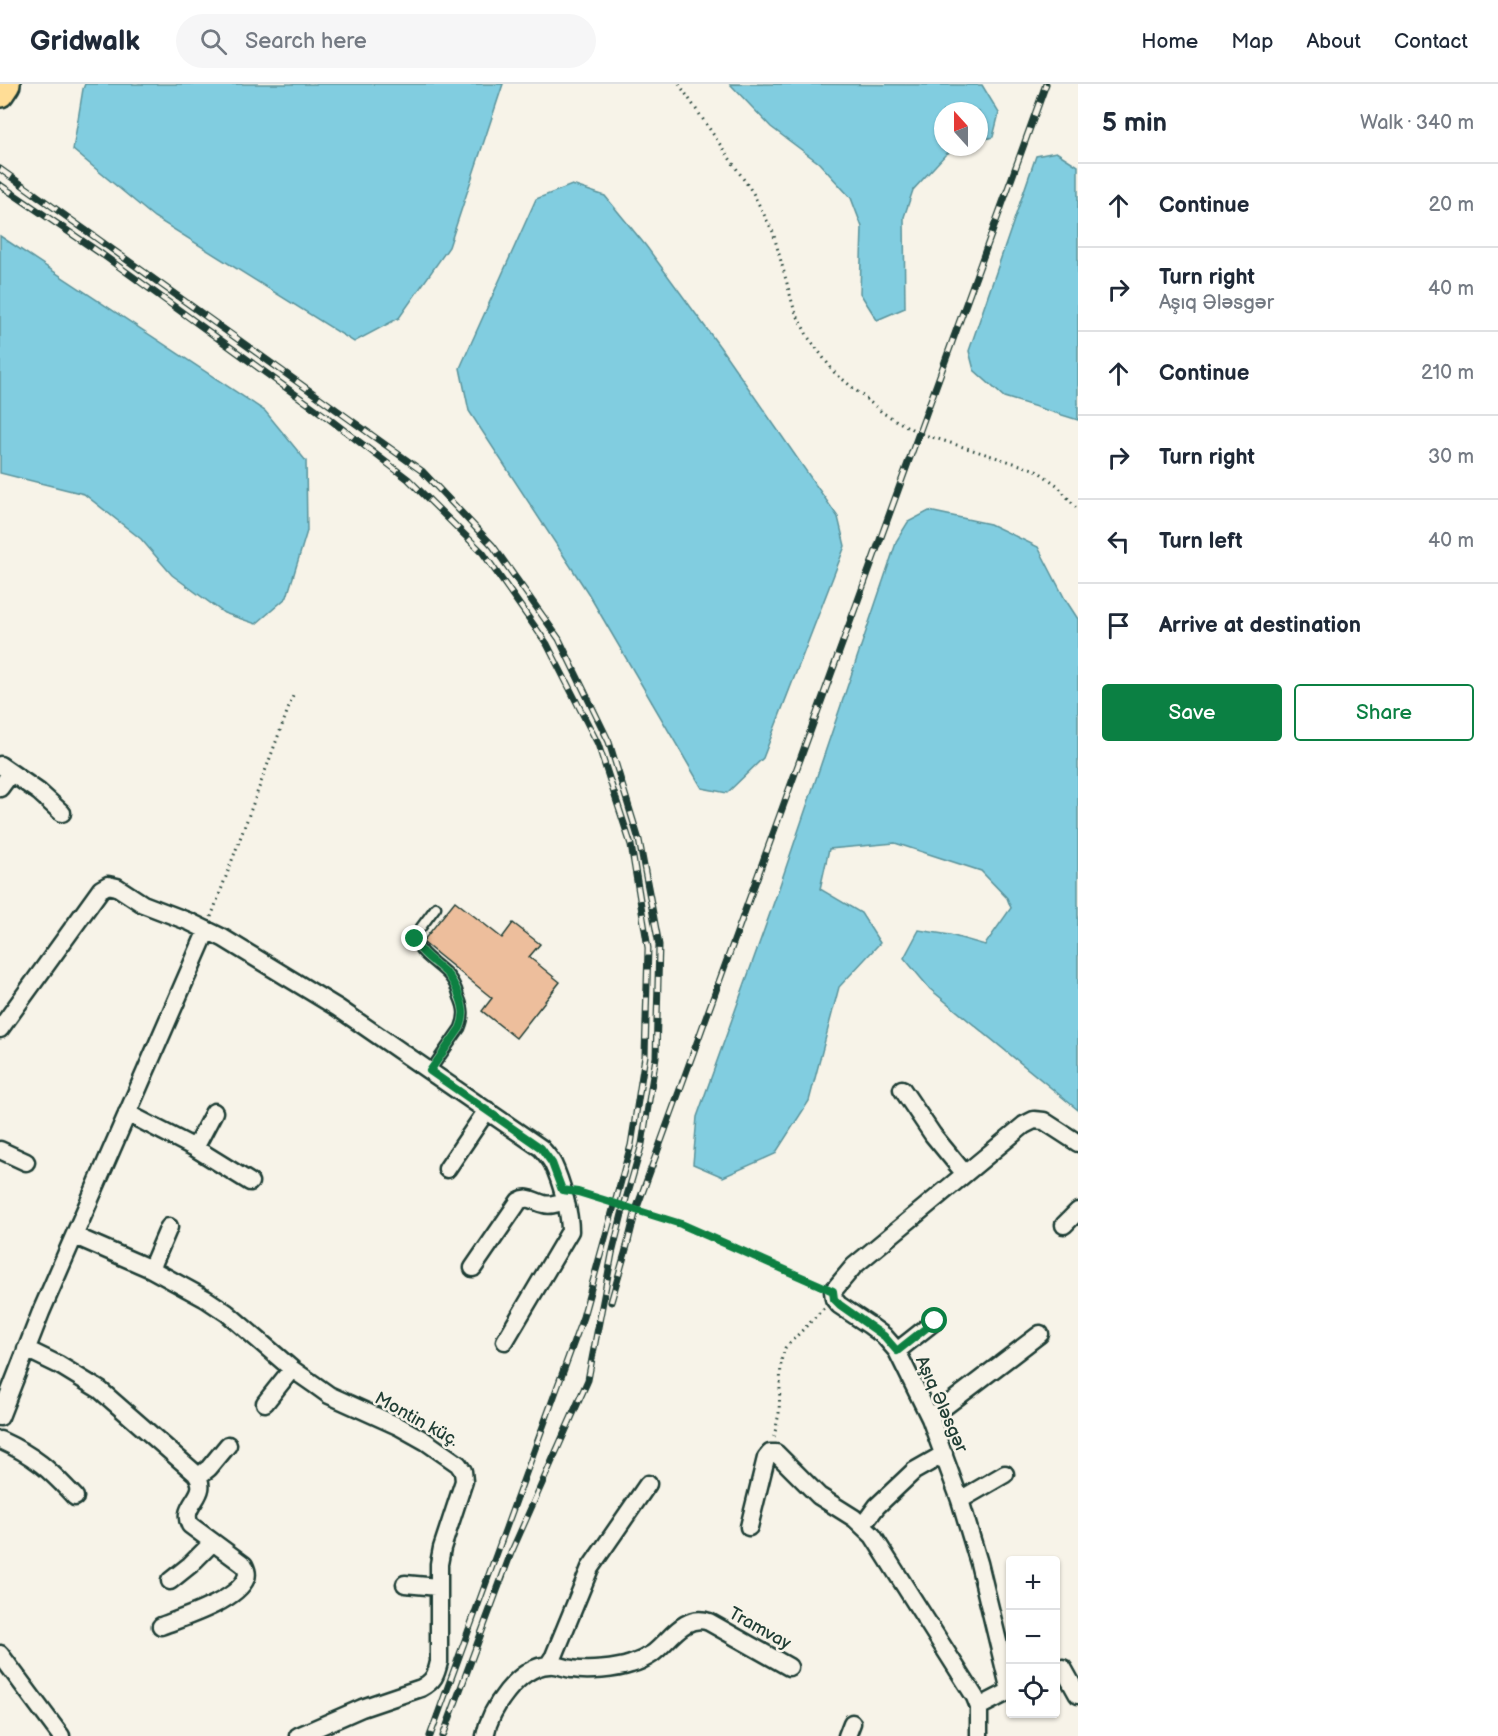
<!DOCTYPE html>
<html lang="en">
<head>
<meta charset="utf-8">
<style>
	body { margin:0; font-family:"Balsamiq Sans",sans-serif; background:#f6f6f7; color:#1f2937 }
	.controls { position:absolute; right:18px; bottom:18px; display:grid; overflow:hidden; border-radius:6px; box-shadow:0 2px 4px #0004 }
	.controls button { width:54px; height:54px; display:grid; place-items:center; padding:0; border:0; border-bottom:2px solid #e0e1e3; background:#fff; color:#1f2937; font:30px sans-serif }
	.compass { position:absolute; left:934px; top:18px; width:54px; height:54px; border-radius:50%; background:#fff; box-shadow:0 2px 4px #0004; rotate:339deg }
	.stop { position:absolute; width:18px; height:18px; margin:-14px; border:4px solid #0b8043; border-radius:50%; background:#fff }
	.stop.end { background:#0b8043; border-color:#fff; box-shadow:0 2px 6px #0008 }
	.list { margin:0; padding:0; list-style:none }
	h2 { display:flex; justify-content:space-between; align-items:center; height:78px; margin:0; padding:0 24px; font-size:26px }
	h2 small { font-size:20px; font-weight:400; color:#747a83 }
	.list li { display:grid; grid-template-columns:39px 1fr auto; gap:18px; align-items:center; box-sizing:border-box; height:84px; padding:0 24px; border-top:2px solid #e0e1e3 }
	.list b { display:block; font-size:22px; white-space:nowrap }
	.list p { margin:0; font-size:20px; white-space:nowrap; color:#747a83 }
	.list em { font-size:20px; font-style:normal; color:#747a83 }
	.actions { display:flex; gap:12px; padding:18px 24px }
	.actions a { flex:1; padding:14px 0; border:2px solid #0b8043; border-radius:6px; text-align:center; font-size:21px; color:#0b8043 }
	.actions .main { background:#0b8043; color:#fff }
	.icon { flex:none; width:33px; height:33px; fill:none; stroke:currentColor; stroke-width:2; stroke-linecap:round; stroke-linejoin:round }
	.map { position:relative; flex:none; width:1078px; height:1652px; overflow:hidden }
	header { display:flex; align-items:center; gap:36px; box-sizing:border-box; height:84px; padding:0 30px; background:#fff; border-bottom:2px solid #e0e1e3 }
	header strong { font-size:28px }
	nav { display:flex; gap:33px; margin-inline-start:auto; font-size:21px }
	.search { width:420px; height:54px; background:#f6f6f7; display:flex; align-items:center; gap:15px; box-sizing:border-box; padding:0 21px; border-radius:33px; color:#747a83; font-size:22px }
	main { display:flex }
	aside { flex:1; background:#fff }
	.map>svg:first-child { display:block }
	.water { fill:#81cde0; stroke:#5a939b; stroke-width:1.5 }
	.building { fill:#edbe9c; stroke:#1f3d34; stroke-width:1.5 }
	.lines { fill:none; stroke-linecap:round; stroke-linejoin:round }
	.lane-casing { stroke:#1f3d34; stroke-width:13 }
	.street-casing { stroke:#1f3d34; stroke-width:21 }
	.primary-casing { stroke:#1f3d34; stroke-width:32 }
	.path { stroke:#1f3d34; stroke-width:3; stroke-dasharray:1.5 4.5; stroke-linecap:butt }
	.lane { stroke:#f7f3e8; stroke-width:8 }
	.street { stroke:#f7f3e8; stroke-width:16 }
	.primary { stroke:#ffdd96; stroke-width:27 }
	.rail-casing { stroke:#1f3d34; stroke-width:7 }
	.rail { stroke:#f7f3e8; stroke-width:4.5; stroke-dasharray:14; stroke-linecap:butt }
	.route { stroke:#0b8043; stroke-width:8 }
	.labels { text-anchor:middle; stroke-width:5; stroke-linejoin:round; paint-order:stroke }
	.street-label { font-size:18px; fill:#1f3d34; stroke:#f7f3e8 }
</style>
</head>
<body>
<header>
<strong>Gridwalk</strong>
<div class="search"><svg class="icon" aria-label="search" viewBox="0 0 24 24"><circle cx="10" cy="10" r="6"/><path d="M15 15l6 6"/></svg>Search here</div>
<nav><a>Home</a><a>Map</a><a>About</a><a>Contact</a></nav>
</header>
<main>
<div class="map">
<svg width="1078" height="1652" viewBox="0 0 1078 1652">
	<rect width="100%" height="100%" fill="#f7f3e8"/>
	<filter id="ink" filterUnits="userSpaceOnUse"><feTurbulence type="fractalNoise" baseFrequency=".0167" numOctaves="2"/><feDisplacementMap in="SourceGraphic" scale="12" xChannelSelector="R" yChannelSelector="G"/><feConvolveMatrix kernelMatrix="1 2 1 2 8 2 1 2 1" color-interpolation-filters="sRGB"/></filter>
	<g filter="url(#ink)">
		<path class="water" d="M85,0H503L449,163L399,234L354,258L154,133L73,66L83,5Z
			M730,0L982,1L999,29L993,53L979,57V27H943V63H961L946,70L913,106L904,133L905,224L877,236L860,209L862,143L851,114L819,79L771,43Z
			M1056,68L1078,82V336L1004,313L974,286L969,267L1036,72Z
			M572,101L605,112L646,162L720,263L838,433L845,462L763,674L727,709L702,704L588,509L469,327L460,284L536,115Z
			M0,152L265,327L306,377L307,447L287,513L256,540L224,529L172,491L141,455L84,410L0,389Z
			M929,427L990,440L1038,463L1065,515L1078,535V1026L930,905L904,874L919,846L950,851L985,861L1011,824L1007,814L981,787L895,759L829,765L820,805L861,829L880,859L839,903L809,1017L775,1070L723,1093L693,1080L697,1033L778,807L897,456L908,438Z"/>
		<path class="building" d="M455,817L502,854L513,839L540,860L529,873L560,898L516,954L482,927L492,914L424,859L423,857Z"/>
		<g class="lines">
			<defs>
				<path id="lane" d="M430,987L460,944C465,932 464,924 459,913C457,905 454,898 449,892C439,880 412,867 416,850L436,823"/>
				<path id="street" d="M0,681L39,708L62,729
					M0,704L11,689
					M0,945L101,805L108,801L117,803L143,820L190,838L223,854L338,924L541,1064C545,1069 550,1074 553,1080C561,1097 570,1128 570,1147L505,1257
					M902,1005L933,1051L965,1090
					M127,1029L195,1064L250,1098
					M195,1064L214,1028
					M0,1066L26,1078
					M447,1085L487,1026
					M1064,1141L1078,1127
					M75,1152L151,1185L206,1215L227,1229L292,1285L315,1301L329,1311L400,1343L425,1357L458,1380L463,1387L464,1397L442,1464L439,1480V1578C436,1591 434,1597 421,1604L362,1624L298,1652
					M473,1184L519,1117C529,1111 534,1118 544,1120C550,1122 558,1119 565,1117
					M151,1185L169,1143
					M26,1265L59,1281L100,1306L195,1389C213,1411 179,1420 190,1441L244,1481C246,1485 248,1490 246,1494C237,1517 182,1534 161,1542
					M897,1267L935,1237
					M265,1319L292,1285
					M0,1333L41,1228L207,846
					M930,1334L1040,1250
					M0,1356C35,1372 49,1385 75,1413
					M199,1392L209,1384L228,1361
					M960,1416L1005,1390
					M863,1441L877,1422L914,1387L944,1370
					M749,1443L766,1374L770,1369H776L819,1412L854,1434L873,1452L975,1613L979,1623V1652
					M170,1497L190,1481L213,1458
					M405,1500L438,1503
					M0,1570L61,1652
					M548,1581L554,1572L590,1484L648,1400
					M1063,1584L1078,1611
					M1010,1607L979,1479L960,1416L930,1334L897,1267L884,1252L869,1241L839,1221L834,1215L833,1207L854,1182L1024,1041L1034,1036L1044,1037L1078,1059
					M979,1623L1010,1607
					M485,1652C490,1625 518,1583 549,1581C557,1580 564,1584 572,1585C588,1588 616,1585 631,1580C638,1578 646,1574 652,1570C669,1558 684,1529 709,1538L789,1583
					M847,1652L852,1639"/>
				<path id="primary" d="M0,9L6,0"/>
			</defs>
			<use href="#lane" class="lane-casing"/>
			<use href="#street" class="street-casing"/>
			<use href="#primary" class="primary-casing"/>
			<path class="path" d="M679,0L753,109L773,148L794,225L808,253L834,288L883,329L919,349L1036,386L1057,401L1078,426
				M211,833L293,612
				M579,1108L681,1140L821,1203
				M774,1353L779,1329L781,1277L785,1264L824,1224"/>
			<use href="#lane" class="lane"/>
			<use href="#street" class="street"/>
			<use href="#primary" class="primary"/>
			<defs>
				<path id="rail" d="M0,85L422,387L493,462L559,555L609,658L639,756L659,861L656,973L642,1060L624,1122L612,1170L588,1296L511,1469L443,1652
					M0,101L103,171L328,334L408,395L483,469L547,560L598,660L631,761L648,864L645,972L631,1061L583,1233L430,1652
					M611,1218L627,1162L636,1126L1046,0"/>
			</defs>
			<use href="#rail" class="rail-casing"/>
			<use href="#rail" class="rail"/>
		</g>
	</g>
	<g class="lines" filter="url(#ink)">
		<path class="route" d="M415,855C419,870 437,879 447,890C453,896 456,904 459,911C464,924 465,932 460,944L430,987L541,1064L552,1079L562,1106L578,1108L681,1140L833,1207L834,1215L840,1221L884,1252L897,1267L935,1237"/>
	</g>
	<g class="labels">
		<g class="street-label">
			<text transform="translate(942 1320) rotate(66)" y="6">Aşıq Ələsgər</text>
			<text transform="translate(417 1335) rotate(29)" y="6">Montin küç.</text>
			<text transform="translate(760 1544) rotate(29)" y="6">Tramvay</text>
		</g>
	</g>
</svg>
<div class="controls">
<button>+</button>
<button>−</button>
<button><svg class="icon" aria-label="locate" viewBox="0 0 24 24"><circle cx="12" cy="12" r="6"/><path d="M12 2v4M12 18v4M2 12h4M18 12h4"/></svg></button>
</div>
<svg class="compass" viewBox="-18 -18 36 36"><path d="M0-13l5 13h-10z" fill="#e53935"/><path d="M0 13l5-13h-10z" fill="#747a83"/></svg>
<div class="stop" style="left:935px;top:1237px"></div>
<div class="stop end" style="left:415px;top:855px"></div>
</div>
<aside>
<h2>5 min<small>Walk · 340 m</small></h2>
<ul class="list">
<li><svg class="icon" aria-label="ahead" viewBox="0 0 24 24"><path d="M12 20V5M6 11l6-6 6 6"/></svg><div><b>Continue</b></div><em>20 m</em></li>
<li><svg class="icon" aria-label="right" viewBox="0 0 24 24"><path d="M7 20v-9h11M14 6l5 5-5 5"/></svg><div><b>Turn right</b><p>Aşıq Ələsgər</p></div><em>40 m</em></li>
<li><svg class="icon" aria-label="ahead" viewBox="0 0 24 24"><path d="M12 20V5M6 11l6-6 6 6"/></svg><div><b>Continue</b></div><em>210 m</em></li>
<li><svg class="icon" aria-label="right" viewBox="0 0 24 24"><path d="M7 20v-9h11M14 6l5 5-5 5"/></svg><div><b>Turn right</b></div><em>30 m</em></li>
<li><svg class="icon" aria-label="left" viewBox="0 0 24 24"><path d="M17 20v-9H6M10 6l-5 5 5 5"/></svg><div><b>Turn left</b></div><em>40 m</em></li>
<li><svg class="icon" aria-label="arrive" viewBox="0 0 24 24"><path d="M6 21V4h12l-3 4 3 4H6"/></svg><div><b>Arrive at destination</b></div></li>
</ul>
<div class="actions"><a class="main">Save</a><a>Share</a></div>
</aside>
</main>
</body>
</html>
